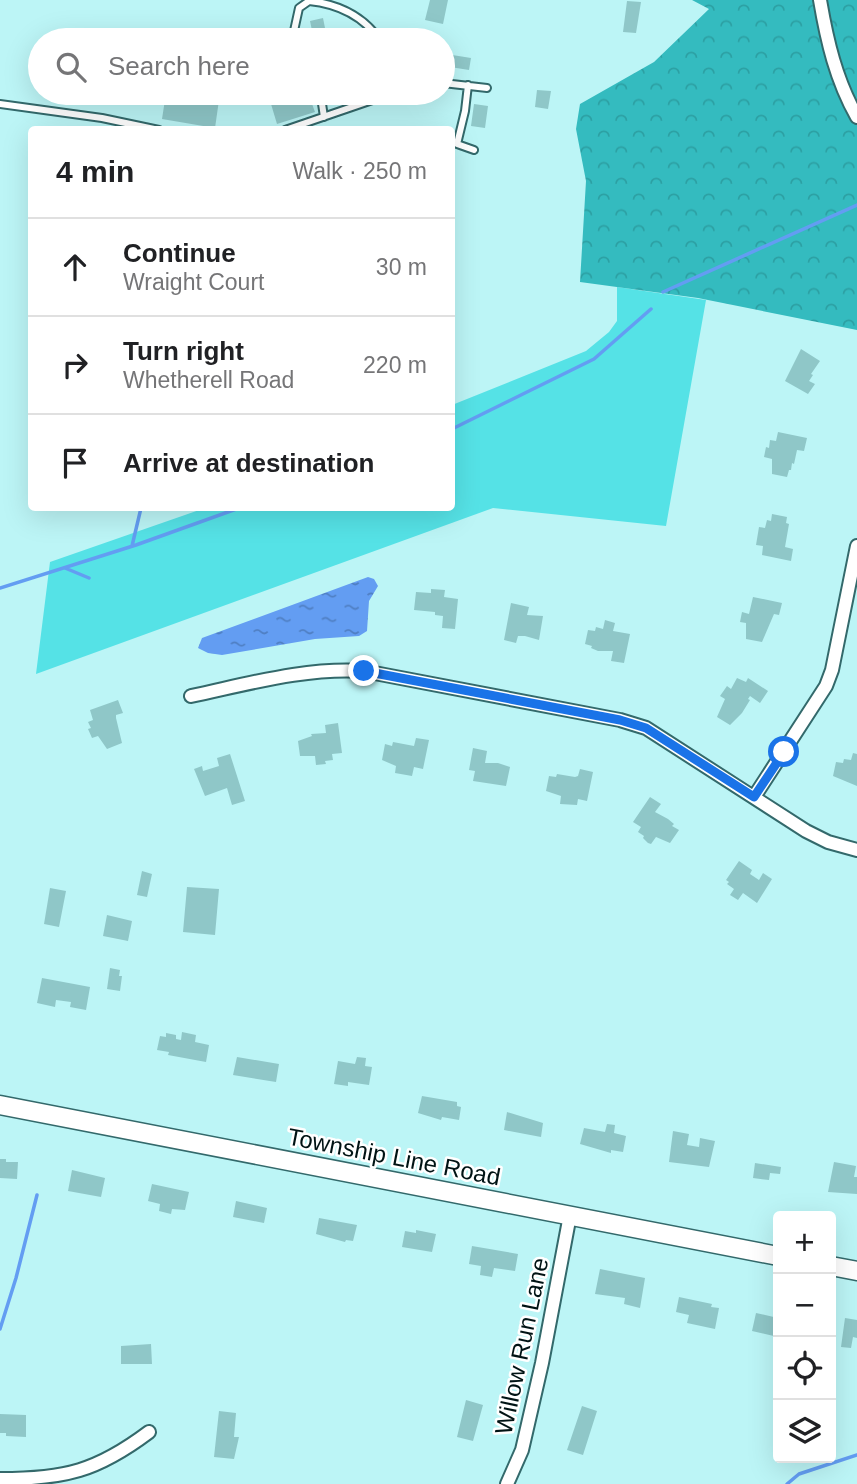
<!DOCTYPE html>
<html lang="en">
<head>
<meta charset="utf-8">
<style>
	body { margin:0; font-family:Helvetica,sans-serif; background:#f6f6f6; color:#202124 }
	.controls { position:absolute; right:21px; bottom:21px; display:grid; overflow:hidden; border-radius:7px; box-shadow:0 7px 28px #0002 }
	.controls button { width:63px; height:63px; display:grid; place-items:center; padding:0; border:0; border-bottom:2px solid #e0e0e0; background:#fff; color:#202124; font:35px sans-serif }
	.stop { position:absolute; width:21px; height:21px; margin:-16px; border:5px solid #1a73e8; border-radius:50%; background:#fff }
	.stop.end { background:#1a73e8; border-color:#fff; box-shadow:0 2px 7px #0008 }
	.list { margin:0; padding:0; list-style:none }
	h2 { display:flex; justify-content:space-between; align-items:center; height:91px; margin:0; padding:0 28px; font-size:30px }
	h2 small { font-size:23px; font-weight:400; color:#757577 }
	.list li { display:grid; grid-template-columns:46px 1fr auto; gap:21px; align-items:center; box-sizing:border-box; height:98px; padding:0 28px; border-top:2px solid #e0e0e0 }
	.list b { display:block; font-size:26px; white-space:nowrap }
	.list p { margin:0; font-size:23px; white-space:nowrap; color:#757577 }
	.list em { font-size:23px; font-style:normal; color:#757577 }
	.icon { flex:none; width:38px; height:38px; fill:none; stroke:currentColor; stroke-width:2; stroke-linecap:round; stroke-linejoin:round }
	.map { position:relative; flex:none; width:857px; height:1484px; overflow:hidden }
	.search { position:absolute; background:#fff; box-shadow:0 7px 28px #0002; left:28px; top:28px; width:427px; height:77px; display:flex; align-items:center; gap:18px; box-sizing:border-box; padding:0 24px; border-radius:38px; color:#757577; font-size:26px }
	.panel { position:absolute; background:#fff; box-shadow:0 7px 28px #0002; left:28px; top:126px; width:427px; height:385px; border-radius:7px }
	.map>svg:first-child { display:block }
	.grass { fill:#55e2e6 }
	.forest { fill:url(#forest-crowns) }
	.water { fill:url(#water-ripples) }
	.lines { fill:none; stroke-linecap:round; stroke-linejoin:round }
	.stream { stroke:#639df2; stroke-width:3.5 }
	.building { fill:#8fc7c8 }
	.lane-casing { stroke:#33696b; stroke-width:10 }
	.street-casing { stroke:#33696b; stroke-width:16 }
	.secondary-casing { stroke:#33696b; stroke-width:21 }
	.lane { stroke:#fff; stroke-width:6 }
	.street { stroke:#fff; stroke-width:12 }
	.secondary { stroke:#fff; stroke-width:18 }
	.route { stroke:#1a73e8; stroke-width:9 }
	.labels { text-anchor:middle; stroke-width:5; stroke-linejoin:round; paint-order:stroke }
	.street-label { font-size:24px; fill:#001314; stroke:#fff }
</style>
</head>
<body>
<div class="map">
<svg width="857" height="1484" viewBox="0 0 857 1484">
	<defs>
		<pattern id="forest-crowns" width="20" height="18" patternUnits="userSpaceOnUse" patternTransform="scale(1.75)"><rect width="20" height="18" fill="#34bbbf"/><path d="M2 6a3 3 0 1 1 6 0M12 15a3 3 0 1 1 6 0" fill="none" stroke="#2ca0a3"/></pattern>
		<pattern id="water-ripples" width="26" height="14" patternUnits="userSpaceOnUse" patternTransform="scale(1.75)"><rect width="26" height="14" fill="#639df2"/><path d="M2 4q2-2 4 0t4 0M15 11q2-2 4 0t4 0" fill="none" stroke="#4f7fc3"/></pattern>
	</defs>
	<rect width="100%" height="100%" fill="#bcf5f6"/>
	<path class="grass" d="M617,287L706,300L666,526L493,508L36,674L50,562L205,508H452V405L586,351L609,332L617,321Z"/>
	<path class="forest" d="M692,0H857V330L698,298L580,282L586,181L576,129L580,104L654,62L709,9Z"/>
	<path class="water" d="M368,577L374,579L378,586L369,601L367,631L359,636L315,639L222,655L208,653L198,648L202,638Z"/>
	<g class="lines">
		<path class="stream" d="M663,292L857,205
			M452,429L594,359L651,309
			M132,546L141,508
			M65,568L89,578
			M0,588L136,545L239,508
			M0,1329L16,1278L37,1195
			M787,1484L799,1474L857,1455"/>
	</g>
	<path class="building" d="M430,0H448L443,24L425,20Z
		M627,1L641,2L636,33L623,32Z
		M323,18L327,38L314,40L310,21Z
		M446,54L471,58L469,70L444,66Z
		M537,90L551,91L548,109L535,107Z
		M166,93H220L215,128L162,119Z
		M305,93H308L315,112L277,124L271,104Z
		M474,104L488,106L485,128L471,126Z
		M801,349L820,361L811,374L813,375L809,381L815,384L808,394L785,381Z
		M778,432L807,438L804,451L797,450L794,464L792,463L791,470H789L787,477L772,474V459L764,457L766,447L769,448L770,440L776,441Z
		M772,514L787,517L786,523L789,524L785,547L793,549L791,561L762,555L763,546L756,545L759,527L765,528L767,520L771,521Z
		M431,589L445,590L444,597L458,599L455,629L442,628L443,616L435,615V612L414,610L416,592L431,593Z
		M753,597L782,603L779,615L774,614L762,642L746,639V623L740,622L742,612L749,614Z
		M511,603L529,607L527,615L543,616L539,640L525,636H518L516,643L504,640Z
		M605,620L615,623L613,631L630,634L624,663L611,661L613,651H598L591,648L592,646L585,644L588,630L595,631L596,627L603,629Z
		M737,678L746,682L748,678L768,691L760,703L750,696L748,699L750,700L742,713L730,725L717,717L725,699L720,696L727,686L731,689Z
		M118,700L123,713L116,715V718L122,743L107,749L98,736L92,738L88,729L91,728L88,722L93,720L90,710Z
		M338,723L342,753L332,754L333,760L325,761L326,764L316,765L315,756H300L298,741L312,736L311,734L326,733L325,725Z
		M416,738L429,740L423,769L414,767L412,776L395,773L396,766L382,760L385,744L392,746L393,742L414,746Z
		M473,748L487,751L485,763H498L510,767L506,786L473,781L475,771L469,770Z
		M853,753L857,754V786L833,776L836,762L843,763L844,759L851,760Z
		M230,754L245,801L232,805L227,788L205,796L194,769L202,766L203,771L219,766L217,758Z
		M580,769L593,772L587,801L578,799L577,805L560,804L561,796L546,791L549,776L556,777L557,774L575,777L578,776Z
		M650,797L661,804L655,812L668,819L674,824L672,826L679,830L670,843L656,837L651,844L648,843L643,838L644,836L638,832L641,827L633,822Z
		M739,861L752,870L750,874L759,880L763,873L772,879L757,903L743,893L738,900L730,895L734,889L727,884L729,882L726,880Z
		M142,871L152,874L147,897L137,895Z
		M187,887L219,889L215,935L183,932Z
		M50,888L66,891L59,927L44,924Z
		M107,915L132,921L128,941L103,936Z
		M110,968L120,970L119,976H122L120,991L107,989Z
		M42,978L90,987L86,1010L70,1007L71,1002L56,1000L55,1007L37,1003Z
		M182,1032L196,1035L195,1042L209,1045L206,1062L168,1055L169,1052L157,1050L160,1036L166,1037V1033L176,1035V1039L181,1040Z
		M237,1057L279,1064L276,1082L233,1075Z
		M357,1057L366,1058L365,1066L372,1067L369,1085L348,1082V1086L334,1084L338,1061L355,1064Z
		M422,1096L457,1102V1106L461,1107L459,1120L442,1117L441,1120L418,1113Z
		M507,1112L543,1123L541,1137L504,1130Z
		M607,1124L615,1125L614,1133L626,1136L623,1152L611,1150V1153L580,1144L584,1128L605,1132Z
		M673,1131L689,1134L687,1145L699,1147L700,1138L715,1141L709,1167L669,1162Z
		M0,1159H6V1162H18L17,1179L0,1178Z
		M834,1162L856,1166L854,1177H857V1194L828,1192Z
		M755,1163L781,1167L780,1174L770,1173L769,1180L753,1178Z
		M72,1170L105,1178L101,1197L68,1191Z
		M152,1184L189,1192L185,1210L172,1209L171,1214L159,1211L160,1204L148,1201Z
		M236,1201L267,1208L264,1223L233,1217Z
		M319,1218L357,1225L353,1241L346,1240L345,1242L316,1234Z
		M416,1230L436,1234L432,1252L402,1247L405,1231L416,1233Z
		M472,1246L518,1254L515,1271L494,1268L492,1277L480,1275L481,1266L469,1264Z
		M600,1269L645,1278L640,1308L624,1304L625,1298L595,1294Z
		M679,1297L712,1304L711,1307L719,1308L715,1329L687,1323L689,1315L676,1312Z
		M756,1313L778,1318V1337L752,1331Z
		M845,1318L857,1320V1338L853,1337L851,1348L841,1347Z
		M151,1344L152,1364H121V1346Z
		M466,1400L483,1405L473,1441L457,1437Z
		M582,1406L597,1411L583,1455L567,1450Z
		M219,1411L236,1413L234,1437H239L234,1459L214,1457Z
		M0,1414L26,1415V1437L6,1436V1433H0Z"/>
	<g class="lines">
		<defs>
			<path id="lane" d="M292,40L299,8L309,1C339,4 363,16 380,40
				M443,83L487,88
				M468,85L465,111L457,144L474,150
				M316,93L321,97L324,117
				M0,104L102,118L159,130
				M285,130L393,93"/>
			<path id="street" d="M820,0C827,41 836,80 857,117
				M191,696C248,684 306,667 364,671L620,720L646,728L806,831L828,842L857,850
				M754,797L826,686L832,670L857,546
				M0,1479C65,1479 97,1471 149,1432
				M507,1484L522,1450L542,1363L570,1215"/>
			<path id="secondary" d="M0,1105L778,1256
				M831,1266L857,1271"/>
		</defs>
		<use href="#lane" class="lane-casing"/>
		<use href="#street" class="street-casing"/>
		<use href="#secondary" class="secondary-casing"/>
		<use href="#lane" class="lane"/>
		<use href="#street" class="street"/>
		<use href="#secondary" class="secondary"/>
	</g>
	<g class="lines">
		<path class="route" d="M364,671L620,720L646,728L754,797L784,752"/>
	</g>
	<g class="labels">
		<g class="street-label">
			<text transform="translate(394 1157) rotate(11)" y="8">Township Line Road</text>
			<text transform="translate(522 1346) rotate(-78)" y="8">Willow Run Lane</text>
		</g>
	</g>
</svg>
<div class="controls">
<button>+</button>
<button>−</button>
<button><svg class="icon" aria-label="locate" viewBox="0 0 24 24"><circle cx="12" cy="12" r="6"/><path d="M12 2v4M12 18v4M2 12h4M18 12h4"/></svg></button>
<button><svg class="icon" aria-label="layers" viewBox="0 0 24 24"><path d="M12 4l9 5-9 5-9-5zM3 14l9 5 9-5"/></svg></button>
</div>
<div class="stop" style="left:784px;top:752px"></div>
<div class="stop end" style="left:364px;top:671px"></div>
<div class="search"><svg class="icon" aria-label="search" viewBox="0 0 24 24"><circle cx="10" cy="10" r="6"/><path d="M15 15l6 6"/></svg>Search here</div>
<section class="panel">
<h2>4 min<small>Walk · 250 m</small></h2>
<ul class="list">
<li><svg class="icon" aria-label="ahead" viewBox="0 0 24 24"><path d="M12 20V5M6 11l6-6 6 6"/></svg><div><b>Continue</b><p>Wraight Court</p></div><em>30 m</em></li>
<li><svg class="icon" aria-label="right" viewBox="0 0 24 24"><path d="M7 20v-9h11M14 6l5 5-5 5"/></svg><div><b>Turn right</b><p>Whetherell Road</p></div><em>220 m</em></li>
<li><svg class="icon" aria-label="arrive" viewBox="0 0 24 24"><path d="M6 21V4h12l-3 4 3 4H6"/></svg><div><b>Arrive at destination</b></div></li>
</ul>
</section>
</div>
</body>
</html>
